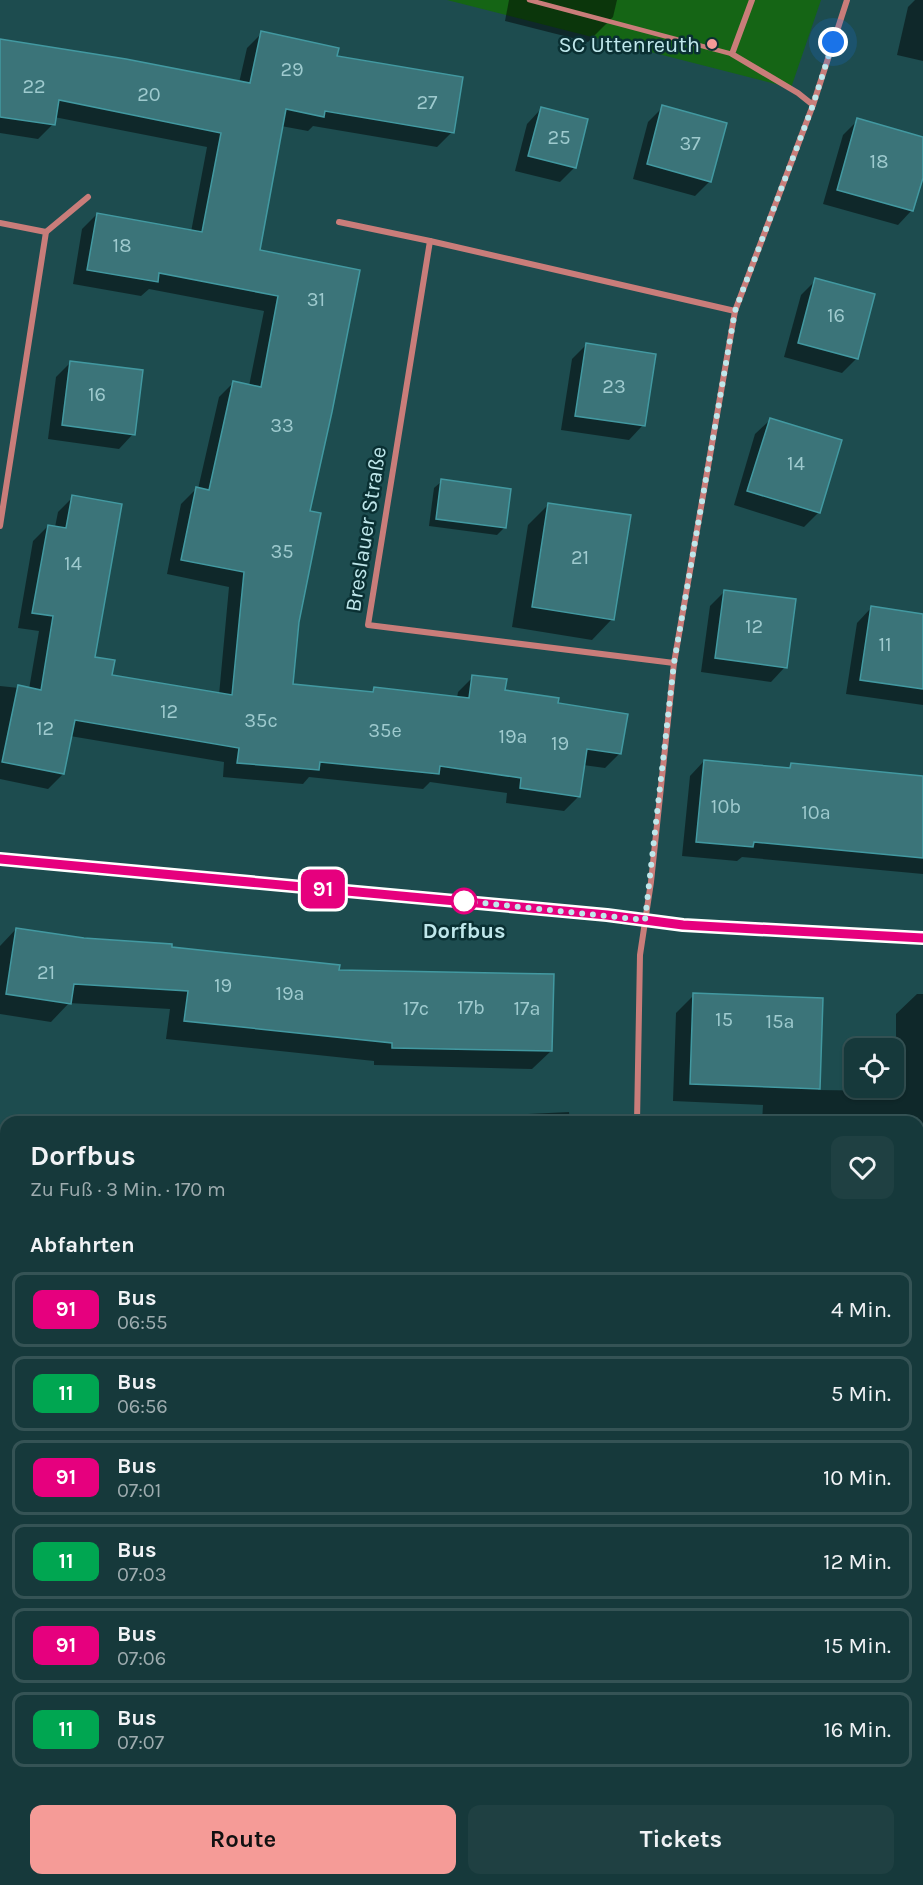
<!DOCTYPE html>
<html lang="de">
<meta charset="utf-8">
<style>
:root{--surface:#16393b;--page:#1f4042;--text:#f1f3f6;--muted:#9eacaf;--line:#355355;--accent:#f59b97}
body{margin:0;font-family:Karla,sans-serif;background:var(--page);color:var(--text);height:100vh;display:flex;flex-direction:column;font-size:22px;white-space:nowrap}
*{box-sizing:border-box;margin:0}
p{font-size:20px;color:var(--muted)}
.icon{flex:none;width:33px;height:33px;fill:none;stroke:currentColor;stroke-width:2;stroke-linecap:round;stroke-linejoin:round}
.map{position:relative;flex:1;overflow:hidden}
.sheet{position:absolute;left:0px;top:1116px;width:924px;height:770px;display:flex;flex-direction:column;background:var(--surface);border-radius:18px 18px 0 0;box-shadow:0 2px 4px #0004,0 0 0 2px var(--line)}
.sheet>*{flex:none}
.badge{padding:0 12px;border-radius:9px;font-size:21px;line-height:39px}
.tools{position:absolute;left:844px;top:1038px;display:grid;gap:12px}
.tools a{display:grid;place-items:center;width:60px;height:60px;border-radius:12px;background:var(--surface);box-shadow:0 2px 4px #0004,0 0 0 2px var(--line);font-size:30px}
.you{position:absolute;width:30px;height:30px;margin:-15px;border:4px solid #fff;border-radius:50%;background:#1a73e8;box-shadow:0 0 0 9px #1a73e833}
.map>.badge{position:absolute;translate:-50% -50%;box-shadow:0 0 0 3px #fff}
h2{padding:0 30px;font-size:22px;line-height:54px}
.round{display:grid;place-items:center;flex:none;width:63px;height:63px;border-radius:12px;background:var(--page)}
.overview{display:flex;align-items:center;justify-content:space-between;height:102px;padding:0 30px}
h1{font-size:28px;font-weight:700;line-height:45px}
.primary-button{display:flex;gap:12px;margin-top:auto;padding:12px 30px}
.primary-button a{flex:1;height:69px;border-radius:12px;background:var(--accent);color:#111;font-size:24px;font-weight:700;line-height:69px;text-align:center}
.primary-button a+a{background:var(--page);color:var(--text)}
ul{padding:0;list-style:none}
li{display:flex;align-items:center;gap:18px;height:75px;margin:0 12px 9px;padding:0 18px;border:3px solid var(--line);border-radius:12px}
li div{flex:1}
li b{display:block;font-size:22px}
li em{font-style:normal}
li .badge{min-width:66px;font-weight:700;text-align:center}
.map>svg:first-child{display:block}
.green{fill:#156515}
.shadow{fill:#0007}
.building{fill:#3b7479;stroke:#4299a1;stroke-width:1.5}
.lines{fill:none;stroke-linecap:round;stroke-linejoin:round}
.service{stroke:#c97d7a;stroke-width:4.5}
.minor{stroke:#c97d7a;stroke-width:6}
.line-casing{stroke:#fff;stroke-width:14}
.line{stroke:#e6007e;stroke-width:9}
.walk{stroke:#bfe7eb;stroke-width:6;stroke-dasharray:0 10.8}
.poi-dot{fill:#f59b97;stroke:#0a3033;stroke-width:2}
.stop-dot{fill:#fff;stroke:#e6007e;stroke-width:3}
.labels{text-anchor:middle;stroke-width:5;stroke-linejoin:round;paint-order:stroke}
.number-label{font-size:20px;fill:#9ecace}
.poi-label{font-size:22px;fill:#bfe7eb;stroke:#0a3033;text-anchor:end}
.street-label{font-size:22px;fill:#bfe7eb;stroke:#0a3033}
.stop-label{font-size:22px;font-weight:bold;fill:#bfe7eb;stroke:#0a3033}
</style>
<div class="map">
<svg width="923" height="1885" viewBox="0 0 923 1885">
<rect width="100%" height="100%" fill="#1d4c4f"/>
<g class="green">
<polygon points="447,0 821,0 791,88"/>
<polygon points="0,1708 6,1821 6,1880 9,1880 9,1885 0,1885"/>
</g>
<g class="shadow">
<polygon points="509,0 617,0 613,17 588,42 505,21"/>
<polygon points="915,0 923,0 923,61 897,55 908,7"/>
<polygon points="262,33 335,57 452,132 437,147 313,126 308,131 281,126 258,251 358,271 308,512 291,686 370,693 374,689 457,698 458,692 473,677 503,692 556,704 620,753 605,768 583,765 579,796 564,811 506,803 507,793 430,782 423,789 309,777 303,784 223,777 224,762 70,736 63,774 48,789 0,779 0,686 29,689 39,631 18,628 33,541 48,526 55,527 58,512 73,497 94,658 111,676 219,695 229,587 167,574 181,504 196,489 198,489 219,397 234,382 249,386 264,311 149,289 141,296 73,284 82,229 97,214 191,232 207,147 54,117 53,124 38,139 0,133 0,41 239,83 247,48"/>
<polygon points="663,107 710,181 695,196 633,179 648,122"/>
<polygon points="541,109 575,167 560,182 515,171 527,124"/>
<polygon points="858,120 923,138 923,172 912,210 898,225 823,204 843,135"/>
<polygon points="816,280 857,358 842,373 784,357 801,295"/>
<polygon points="587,344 643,425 629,440 561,430 572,359"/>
<polygon points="71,362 133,434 119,449 48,439 56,377"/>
<polygon points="770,420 819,512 804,527 734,505 755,434"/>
<polygon points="442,481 505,527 497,535 429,526 434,488"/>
<polygon points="549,504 612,619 592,640 512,627 528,525"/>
<polygon points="725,591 785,667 771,682 701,672 710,606"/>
<polygon points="871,608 923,615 923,705 846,694 857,623"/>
<polygon points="704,761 787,770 792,765 923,777 923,874 742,857 737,861 682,856 690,776"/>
<polygon points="16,929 338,971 551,1051 532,1069 374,1065 374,1061 166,1039 170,1009 69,1003 51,1022 0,1014 0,946"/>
<polygon points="917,994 923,994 923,1259 918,1264 918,1122 762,1122 763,1105 673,1101 676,1013 694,995 822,999 818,1090 896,1091 896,1014"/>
<polygon points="569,1112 570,1122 521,1122 528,1114"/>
<polygon points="0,1212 6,1213 6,1285 0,1284"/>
<polygon points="918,1321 923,1321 923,1430 918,1431"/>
<rect x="918" y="1496" width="5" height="111"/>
<rect x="96" y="1880" width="189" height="5"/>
</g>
<g class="building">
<polygon points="261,31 339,48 337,56 463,77 454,133 325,111 324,117 286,109 260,250 360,270 332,412 310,511 321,513 299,622 293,684 373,692 374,687 469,698 472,675 507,679 505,690 559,698 558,703 628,714 621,754 587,749 580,797 520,788 521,778 440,766 439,774 320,762 319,770 237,763 239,748 75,720 64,774 2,762 18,685 41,690 53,616 32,613 48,525 66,528 72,495 122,504 95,657 115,660 112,675 232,695 244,572 181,560 196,487 209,490 233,381 261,387 278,296 159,273 158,282 87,270 97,213 202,232 221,133 59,100 55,125 0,117 0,39 126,59 250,83"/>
<polygon points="662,105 727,123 711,182 647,164"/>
<polygon points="541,107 588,119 576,168 528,156"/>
<polygon points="857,118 923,137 923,178 913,211 837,190"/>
<polygon points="815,278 875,294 858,359 798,343"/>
<polygon points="586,343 656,354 645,426 575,416"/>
<polygon points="70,361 143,370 135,435 62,425"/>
<polygon points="770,418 842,440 820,513 747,491"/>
<polygon points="441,479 511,489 506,528 436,519"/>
<polygon points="548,503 631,515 614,620 532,607"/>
<polygon points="724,590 796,599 787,668 715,658"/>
<polygon points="871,606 923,614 923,689 860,680"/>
<polygon points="704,760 790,768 791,763 923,776 923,858 754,842 753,847 696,842"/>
<polygon points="16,928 84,938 172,944 172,947 340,965 339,970 554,974 552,1051 392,1048 392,1043 184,1021 188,991 74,984 71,1004 6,994"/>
<polygon points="693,993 823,998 820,1089 690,1084"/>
</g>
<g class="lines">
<g class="service">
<polyline points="529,0 732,54"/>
<polyline points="309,1880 309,1885"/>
</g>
<g class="minor">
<polyline points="813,105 847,0"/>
<polyline points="339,222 430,241"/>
<polyline points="0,223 46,232 0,526"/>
<polyline points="46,232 88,197"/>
<polyline points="674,663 368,625 430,241 735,311"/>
<polyline points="0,859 607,915 683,925 923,938"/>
<polyline points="637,1122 640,955 651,882 674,663 735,311 813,105 798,93 732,54 752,0"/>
<polyline points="0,1405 6,1405"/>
<polyline points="628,1885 628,1880"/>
</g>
</g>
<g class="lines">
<defs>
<polyline id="line" points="0,859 607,915 683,925 923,938"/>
</defs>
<use href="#line" class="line-casing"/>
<use href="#line" class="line"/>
<polyline class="walk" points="464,901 645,920 674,663 735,311 813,105 833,42"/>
</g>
<circle class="poi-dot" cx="712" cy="44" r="6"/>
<circle class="stop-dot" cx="464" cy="901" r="12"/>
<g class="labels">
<g class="number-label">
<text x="292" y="76">29</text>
<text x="34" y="93">22</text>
<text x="149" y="101">20</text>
<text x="427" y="109">27</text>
<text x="559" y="144">25</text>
<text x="690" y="150">37</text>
<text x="879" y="168">18</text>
<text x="122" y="252">18</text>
<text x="316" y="306">31</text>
<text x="836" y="322">16</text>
<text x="614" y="393">23</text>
<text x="97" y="401">16</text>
<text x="282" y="432">33</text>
<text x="796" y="470">14</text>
<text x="282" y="558">35</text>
<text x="580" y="564">21</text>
<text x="73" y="570">14</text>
<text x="754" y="633">12</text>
<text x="885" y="651">11</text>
<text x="169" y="718">12</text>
<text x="261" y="727">35c</text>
<text x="45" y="735">12</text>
<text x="385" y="737">35e</text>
<text x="513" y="743">19a</text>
<text x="560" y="750">19</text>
<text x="726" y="813">10b</text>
<text x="816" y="819">10a</text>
<text x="46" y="979">21</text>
<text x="223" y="992">19</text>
<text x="290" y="1000">19a</text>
<text x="471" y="1014">17b</text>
<text x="416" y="1015">17c</text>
<text x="527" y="1015">17a</text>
<text x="724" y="1026">15</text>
<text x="780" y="1028">15a</text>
</g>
<g class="poi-label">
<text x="700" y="52">SC Uttenreuth</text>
</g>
<g class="street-label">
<text transform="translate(365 529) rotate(-81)" y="8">Breslauer Straße</text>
</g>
<g class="stop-label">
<text x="464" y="938">Dorfbus</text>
</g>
</g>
</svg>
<div class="tools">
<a><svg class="icon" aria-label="locate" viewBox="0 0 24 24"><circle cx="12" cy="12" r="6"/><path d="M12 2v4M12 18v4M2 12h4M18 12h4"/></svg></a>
</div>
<div class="you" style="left:833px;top:42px"></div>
<b class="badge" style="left:323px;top:889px;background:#e6007e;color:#fff">91</b>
<section class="sheet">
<div class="overview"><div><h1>Dorfbus</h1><p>Zu Fuß · 3 Min. · 170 m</p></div><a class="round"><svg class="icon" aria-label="heart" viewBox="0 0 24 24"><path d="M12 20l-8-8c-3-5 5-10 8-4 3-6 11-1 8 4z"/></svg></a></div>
<h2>Abfahrten</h2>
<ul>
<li><span class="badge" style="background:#e6007e;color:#fff">91</span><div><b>Bus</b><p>06:55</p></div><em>4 Min.</em></li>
<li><span class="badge" style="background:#00a651;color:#fff">11</span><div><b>Bus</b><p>06:56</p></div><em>5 Min.</em></li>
<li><span class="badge" style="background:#e6007e;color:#fff">91</span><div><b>Bus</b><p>07:01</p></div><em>10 Min.</em></li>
<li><span class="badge" style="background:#00a651;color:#fff">11</span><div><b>Bus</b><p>07:03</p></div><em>12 Min.</em></li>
<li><span class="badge" style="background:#e6007e;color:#fff">91</span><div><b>Bus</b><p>07:06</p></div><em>15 Min.</em></li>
<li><span class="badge" style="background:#00a651;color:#fff">11</span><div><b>Bus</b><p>07:07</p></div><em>16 Min.</em></li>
</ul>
<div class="primary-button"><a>Route</a><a>Tickets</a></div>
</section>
</div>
